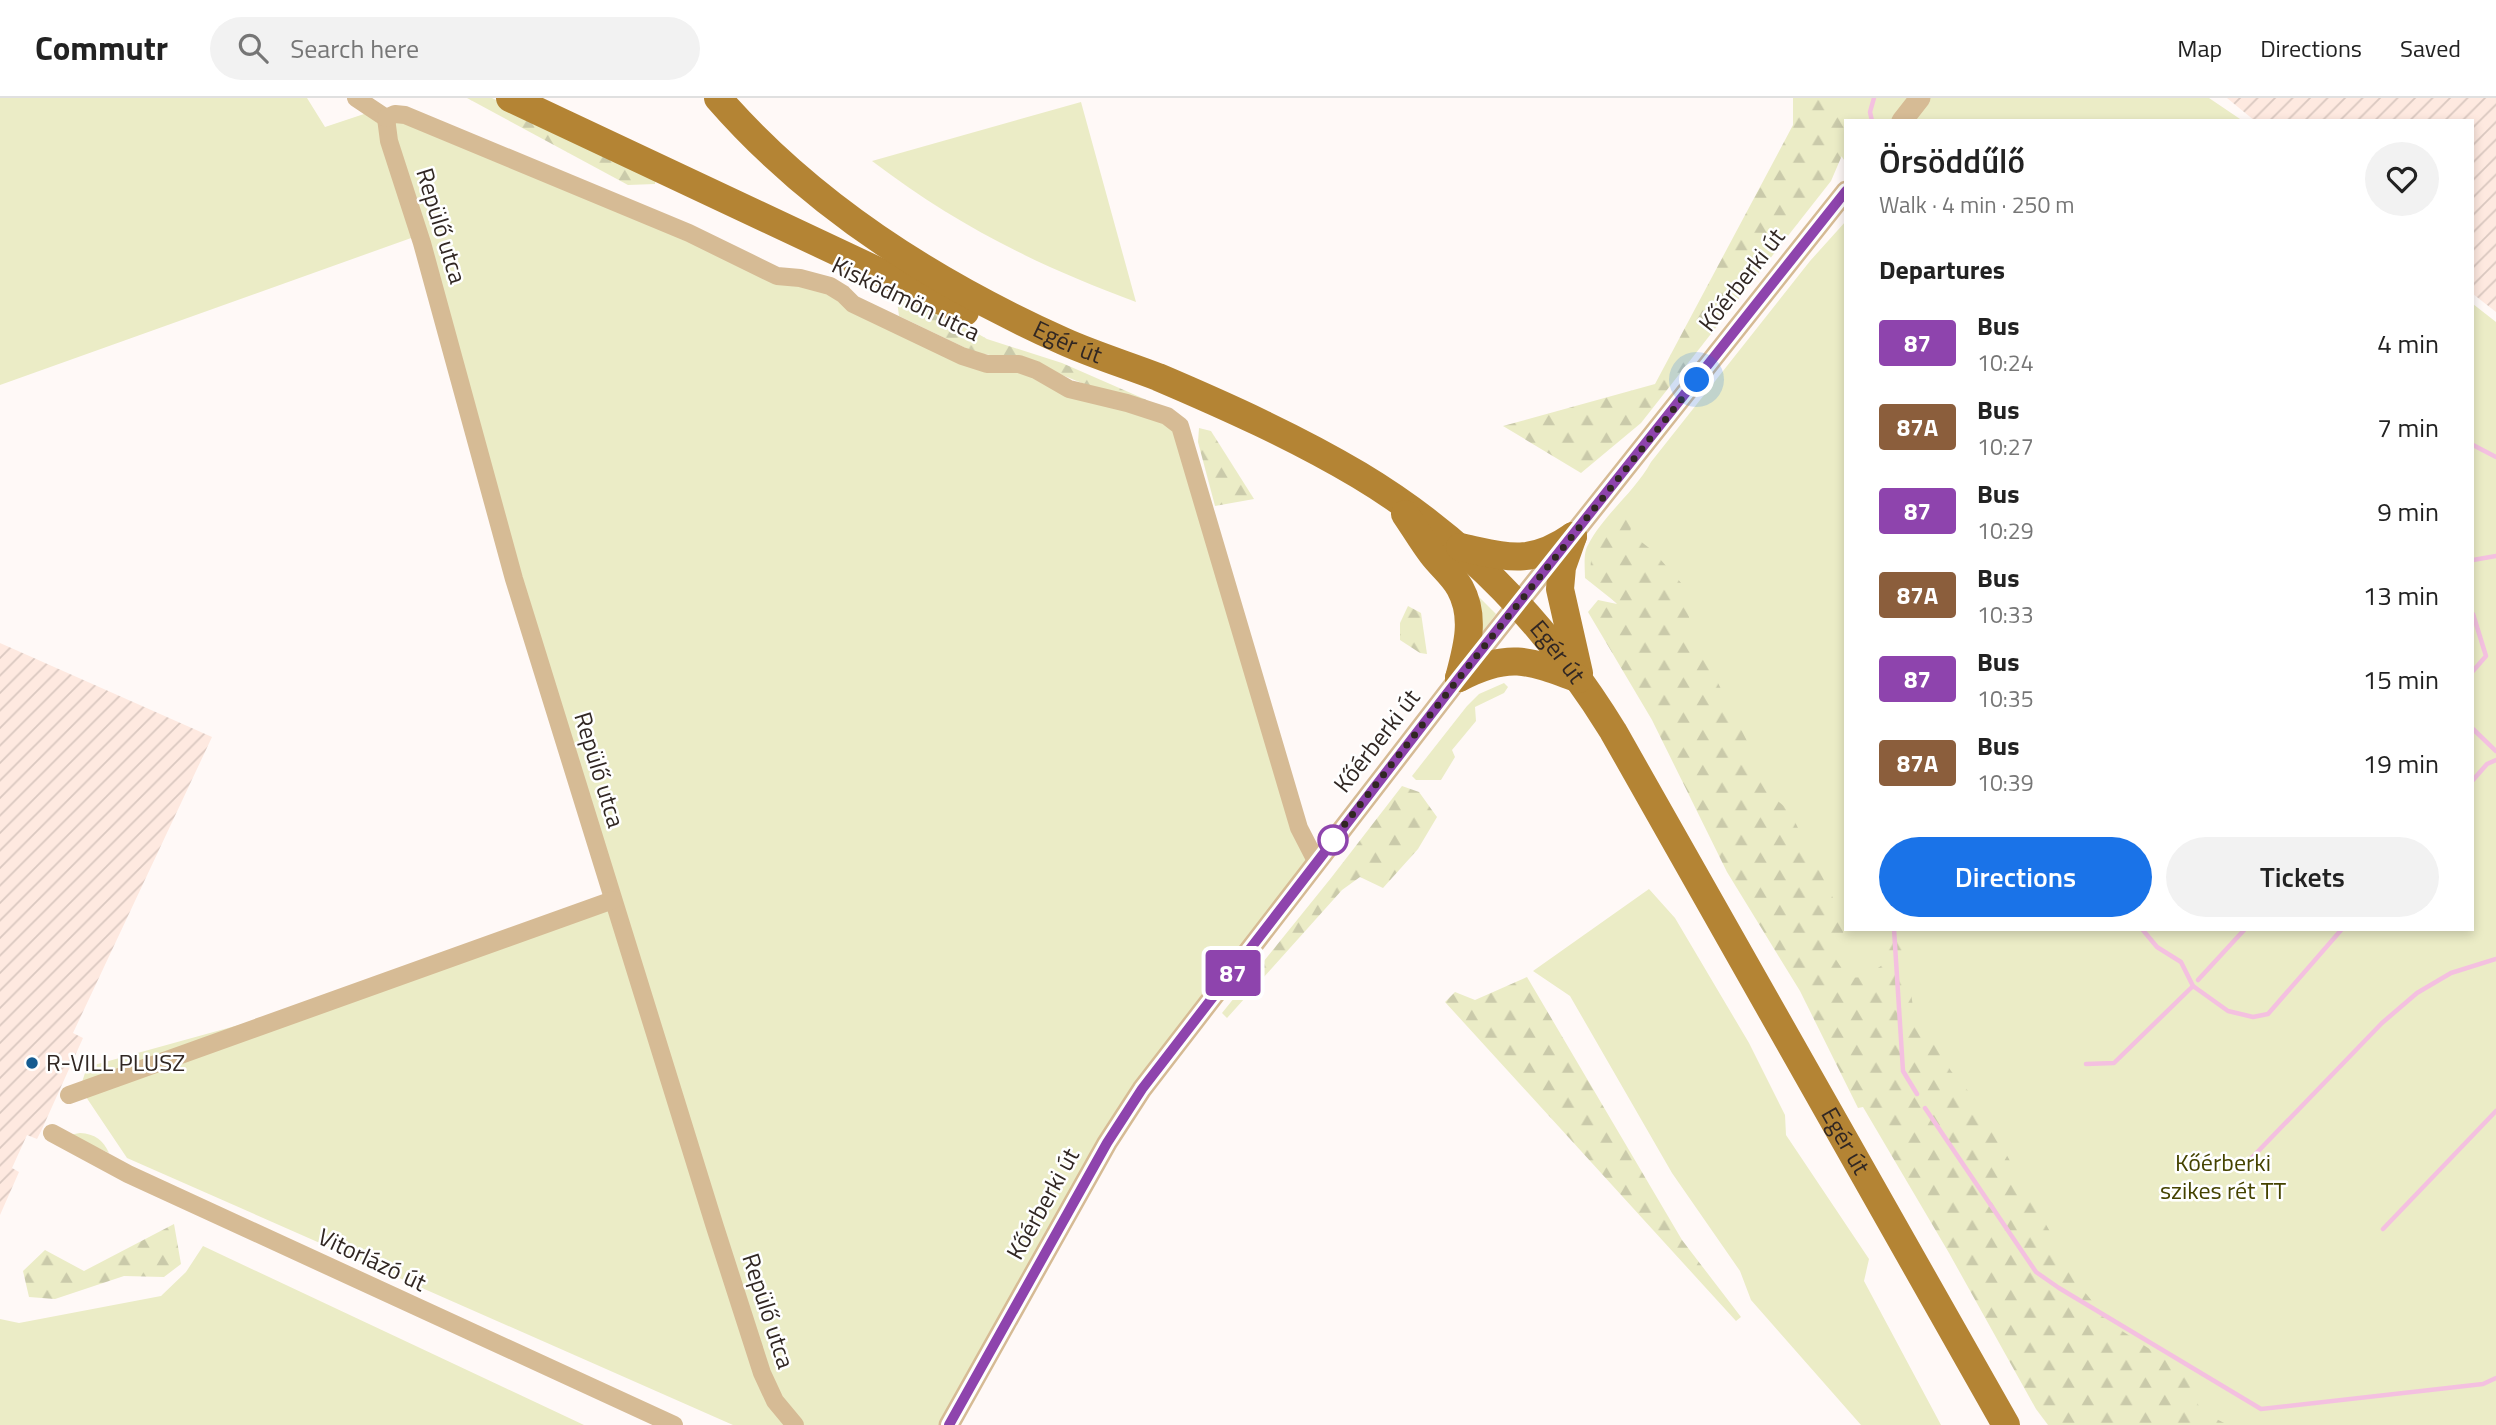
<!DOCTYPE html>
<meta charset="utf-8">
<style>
:root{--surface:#fff;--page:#f2f2f2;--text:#222;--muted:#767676;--line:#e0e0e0;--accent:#1a73e8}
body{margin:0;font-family:"Titillium Web",sans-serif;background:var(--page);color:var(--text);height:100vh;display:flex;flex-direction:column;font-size:26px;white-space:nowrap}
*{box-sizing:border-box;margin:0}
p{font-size:23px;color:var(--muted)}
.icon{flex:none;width:38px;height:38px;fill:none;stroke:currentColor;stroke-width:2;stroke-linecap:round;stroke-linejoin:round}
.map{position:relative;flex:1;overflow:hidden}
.side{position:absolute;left:1844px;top:21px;width:630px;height:812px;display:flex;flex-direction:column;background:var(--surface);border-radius:0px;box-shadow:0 4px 10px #0003}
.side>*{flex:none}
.badge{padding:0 14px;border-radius:5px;font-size:24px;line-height:46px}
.you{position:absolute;width:35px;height:35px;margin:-18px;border:5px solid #fff;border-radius:50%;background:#1a73e8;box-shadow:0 0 0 10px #1a73e833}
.map>.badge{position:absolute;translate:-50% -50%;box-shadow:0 0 0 4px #fff}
h2{padding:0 35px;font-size:26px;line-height:63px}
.round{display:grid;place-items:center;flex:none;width:74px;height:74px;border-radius:37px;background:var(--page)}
.overview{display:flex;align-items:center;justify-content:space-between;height:119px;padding:0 35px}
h1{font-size:33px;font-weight:600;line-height:52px}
.action{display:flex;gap:14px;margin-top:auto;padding:14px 35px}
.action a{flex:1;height:80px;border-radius:42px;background:var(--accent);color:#fff;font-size:28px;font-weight:600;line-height:80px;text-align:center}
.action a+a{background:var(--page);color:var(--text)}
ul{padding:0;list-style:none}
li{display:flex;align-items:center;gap:21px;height:84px;padding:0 35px}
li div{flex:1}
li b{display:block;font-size:26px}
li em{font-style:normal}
li .badge{min-width:77px;font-weight:700;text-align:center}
header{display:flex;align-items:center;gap:42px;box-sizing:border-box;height:98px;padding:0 35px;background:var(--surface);border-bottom:2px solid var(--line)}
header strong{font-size:33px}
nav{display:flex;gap:38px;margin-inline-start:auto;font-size:24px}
.search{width:490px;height:63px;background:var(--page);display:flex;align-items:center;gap:18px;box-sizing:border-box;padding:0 24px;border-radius:38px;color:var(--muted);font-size:26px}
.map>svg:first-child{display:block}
.industrial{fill:url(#industrial-furrows)}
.green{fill:#ebecc6}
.forest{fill:url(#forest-firs)}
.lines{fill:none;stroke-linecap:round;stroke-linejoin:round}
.stream{stroke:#f4c0e0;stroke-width:4.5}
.minor{stroke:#d6bb95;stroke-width:18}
.tertiary{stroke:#d6bb95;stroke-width:21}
.primary{stroke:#b48434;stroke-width:28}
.line-casing{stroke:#fff;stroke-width:16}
.line{stroke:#8e44ad;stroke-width:10}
.walk{stroke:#312723;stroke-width:7;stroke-dasharray:0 12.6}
.stop-dot{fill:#fff;stroke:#8e44ad;stroke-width:3.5}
.poi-dot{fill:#165c91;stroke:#fff;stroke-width:2.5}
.labels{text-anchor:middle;stroke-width:5;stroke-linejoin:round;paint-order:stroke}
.street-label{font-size:24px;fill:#312723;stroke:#fff}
.poi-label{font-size:24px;fill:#312723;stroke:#fff;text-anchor:start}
.park-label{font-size:24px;fill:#454300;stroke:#fff}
</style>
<header>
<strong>Commutr</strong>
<div class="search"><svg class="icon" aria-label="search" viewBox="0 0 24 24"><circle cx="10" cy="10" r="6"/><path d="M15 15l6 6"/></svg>Search here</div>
<nav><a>Map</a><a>Directions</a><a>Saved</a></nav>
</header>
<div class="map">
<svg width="2496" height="1327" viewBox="0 0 2496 1327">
<defs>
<pattern id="industrial-furrows" width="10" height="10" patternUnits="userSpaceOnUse" patternTransform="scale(1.75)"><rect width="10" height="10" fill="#fee9e0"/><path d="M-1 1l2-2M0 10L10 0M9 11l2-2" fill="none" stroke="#dac8c0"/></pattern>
<pattern id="forest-firs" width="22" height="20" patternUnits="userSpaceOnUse" patternTransform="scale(1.75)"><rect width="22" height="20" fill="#ebecc6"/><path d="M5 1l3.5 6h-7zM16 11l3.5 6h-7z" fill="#cacaaa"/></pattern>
</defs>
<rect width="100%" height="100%" fill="#fff9f7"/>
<g class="industrial">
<polygon points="2227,0 2496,0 2496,214 2473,196 2473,23 2255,23"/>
<polygon points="0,545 212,639 73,935 83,940 42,1031 37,1041 27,1037 12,1070 19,1074 0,1117"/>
</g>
<g class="green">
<polygon points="0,0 307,0 325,29 367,15 395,16 800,180 1003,267 1180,328 1316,763 1185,935 945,1327 733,1327 127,1060 80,990 87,969 336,900 613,802 414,139 0,287"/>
<polygon points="1803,0 2209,0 2243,23 1846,23 1846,65"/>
<path d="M1081,4l55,200c-100,-37 -178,-76 -264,-141z"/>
<path d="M1846,123v708h627v-625l23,18v1103h-409l-468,-820 -34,-27c0,-10 -2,-25 3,-33 16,-31 46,-52 63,-83l159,-201z"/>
<polygon points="1473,493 1496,516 1479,539"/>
<polygon points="1504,585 1508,589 1504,595 1475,609 1476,623 1452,652 1455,659 1441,682 1416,682 1412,678 1467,608 1479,596"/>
<polygon points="1649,791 1675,820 1749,945 1785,1017 1786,1037 1869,1161 1864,1183 1941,1327 1861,1327 1751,1202 1740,1173 1672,1075 1570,898 1533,873"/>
<path d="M80,1035c15,1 23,7 29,20l-40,-18z"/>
<polygon points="203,1148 584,1327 0,1327 0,1221 19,1225 161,1198 186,1174"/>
</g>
<g class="forest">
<polygon points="467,0 492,0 656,79 655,86 628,87"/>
<polygon points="1793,0 1851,0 1846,23 1846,48 1831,83 1641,325 1581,375 1503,328 1655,286 1793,27"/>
<polygon points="904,193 987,241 1062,265 1149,303 1099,292 1025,262 976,255 899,218 897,203"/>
<polygon points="1199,330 1211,333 1254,401 1215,408 1198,344"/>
<path d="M1641,389l5,7 -12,17 -4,22 23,18 29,33 10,47 57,114 5,26 20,27 15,12 57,114 -11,34 13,20 16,-1 20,-13 4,-35h19l-1,29 7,49 38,64 24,28 108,191 27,33 73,48 18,40 27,14h-180l-12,-16 -87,-156 -86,-146 -5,1 -58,-117 -73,-119 -75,-152 -64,-108 10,-12 19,4c-9,-10 -24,-20 -26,-34 -4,-25 34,-65 50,-83z"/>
<polygon points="1408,508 1421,515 1427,556 1420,555 1400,542 1400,525"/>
<polygon points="1402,688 1419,694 1437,719 1418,751 1383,790 1360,779 1342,792 1227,920 1222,915 1331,780"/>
<polygon points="1527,879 1682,1142 1741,1219 1736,1223 1445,904 1455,894 1475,902"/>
<polygon points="174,1126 181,1166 164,1179 124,1178 55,1201 29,1199 23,1173 45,1152 84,1173"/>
</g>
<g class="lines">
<g class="stream">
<polyline points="1872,23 1870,14 1874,0"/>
<polyline points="2473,347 2496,359"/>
<polyline points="2473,462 2496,458"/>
<polyline points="2473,516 2486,558 2473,573"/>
<polyline points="2473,631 2496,653"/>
<polyline points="2473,682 2487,666 2496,662"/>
<polyline points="1894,831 1903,973 1917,996"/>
<polyline points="2142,831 2157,849 2181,864 2193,888 2228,913 2253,919 2268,916 2342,831"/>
<polyline points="2198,882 2245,831"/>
<polyline points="2086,966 2114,965 2193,888"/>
<polyline points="1925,1010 2036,1174 2059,1190 2261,1311 2483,1286 2496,1280"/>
<polyline points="2241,1071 2382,925 2417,895 2451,875 2496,861"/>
<polyline points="2383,1131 2496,1013"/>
</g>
<g class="minor">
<polyline points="356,0 386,20"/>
<polyline points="386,20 389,43 422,145 514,481 715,1129 762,1275 775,1303 795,1327"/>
<polyline points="386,20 395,16 405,17 689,135 777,178 800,180 830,188 843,196 853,206 962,258 987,266 1019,266 1036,272 1069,291 1127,305 1167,318 1180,328 1299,730 1316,763"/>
<polyline points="69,997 613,802"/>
<polyline points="52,1035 128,1076 674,1327"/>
</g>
<g class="tertiary">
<polyline points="1902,23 1920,0"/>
<polyline points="949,1327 1107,1045 1142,991 1459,580 1846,93"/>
</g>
<g class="primary">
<polyline points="510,0 965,214"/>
<path id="s1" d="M718,0c94,108 216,185 345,243 31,14 64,24 95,36 68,29 137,60 201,98 105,63 190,152 254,256l393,694"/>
<path d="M1405,416c9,13 17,27 27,40 9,12 21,21 28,34 16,29 7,60 -1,90"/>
<polyline points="1573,438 1562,469 1560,491 1579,575"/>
<path d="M1460,449c48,10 70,19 113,-11"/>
<path d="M1459,580c50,-26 69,-18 120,1"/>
</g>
</g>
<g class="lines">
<defs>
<polyline id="line" points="949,1327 1107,1045 1142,991 1459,580 1846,93"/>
</defs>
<use href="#line" class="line-casing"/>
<use href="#line" class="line"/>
<polyline class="walk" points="1333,742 1331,744 1459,580 1697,282"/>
</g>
<circle class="stop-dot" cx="1333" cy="742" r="14"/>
<circle class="poi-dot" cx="32" cy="965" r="7"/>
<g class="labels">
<g class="street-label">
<text transform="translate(441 128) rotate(73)" y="8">Repülő utca</text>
<text transform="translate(1742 182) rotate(-52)" y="8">Kőérberki út</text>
<text transform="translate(906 201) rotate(26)" y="8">Kisködmön utca</text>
<text dy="8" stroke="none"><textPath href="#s1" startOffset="430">Egér út</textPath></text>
<text dy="8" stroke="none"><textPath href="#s1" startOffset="1018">Egér út</textPath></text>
<text transform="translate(1377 643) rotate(-52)" y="8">Kőérberki út</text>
<text transform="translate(599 672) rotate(73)" y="8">Repülő utca</text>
<text dy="8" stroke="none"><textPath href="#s1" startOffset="1586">Egér út</textPath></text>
<text transform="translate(1043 1106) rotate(-61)" y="8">Kőérberki út</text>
<text transform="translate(372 1162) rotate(25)" y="8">Vitorlázó út</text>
<text transform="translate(768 1213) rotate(72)" y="8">Repülő utca</text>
</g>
<g class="poi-label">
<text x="46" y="973">R-VILL PLUSZ</text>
</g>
<g class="park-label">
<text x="2223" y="1073">Kőérberki<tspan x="2223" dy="28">szikes rét TT</tspan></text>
</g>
</g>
</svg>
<div class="you" style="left:1697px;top:282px"></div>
<b class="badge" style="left:1233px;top:875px;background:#8e44ad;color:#fff">87</b>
<section class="side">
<div class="overview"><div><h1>Örsöddűlő</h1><p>Walk · 4 min · 250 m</p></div><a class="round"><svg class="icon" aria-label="heart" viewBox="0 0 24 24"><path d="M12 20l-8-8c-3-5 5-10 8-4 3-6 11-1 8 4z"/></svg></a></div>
<h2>Departures</h2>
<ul>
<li><span class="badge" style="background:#8e44ad;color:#fff">87</span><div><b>Bus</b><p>10:24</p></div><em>4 min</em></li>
<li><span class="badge" style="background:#8b5e3c;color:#fff">87A</span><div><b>Bus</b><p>10:27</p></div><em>7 min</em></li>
<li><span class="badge" style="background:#8e44ad;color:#fff">87</span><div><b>Bus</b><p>10:29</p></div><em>9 min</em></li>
<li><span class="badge" style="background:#8b5e3c;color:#fff">87A</span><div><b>Bus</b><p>10:33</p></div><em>13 min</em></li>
<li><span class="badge" style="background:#8e44ad;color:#fff">87</span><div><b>Bus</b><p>10:35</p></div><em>15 min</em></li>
<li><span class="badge" style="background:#8b5e3c;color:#fff">87A</span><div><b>Bus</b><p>10:39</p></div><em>19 min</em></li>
</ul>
<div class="action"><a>Directions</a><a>Tickets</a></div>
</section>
</div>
